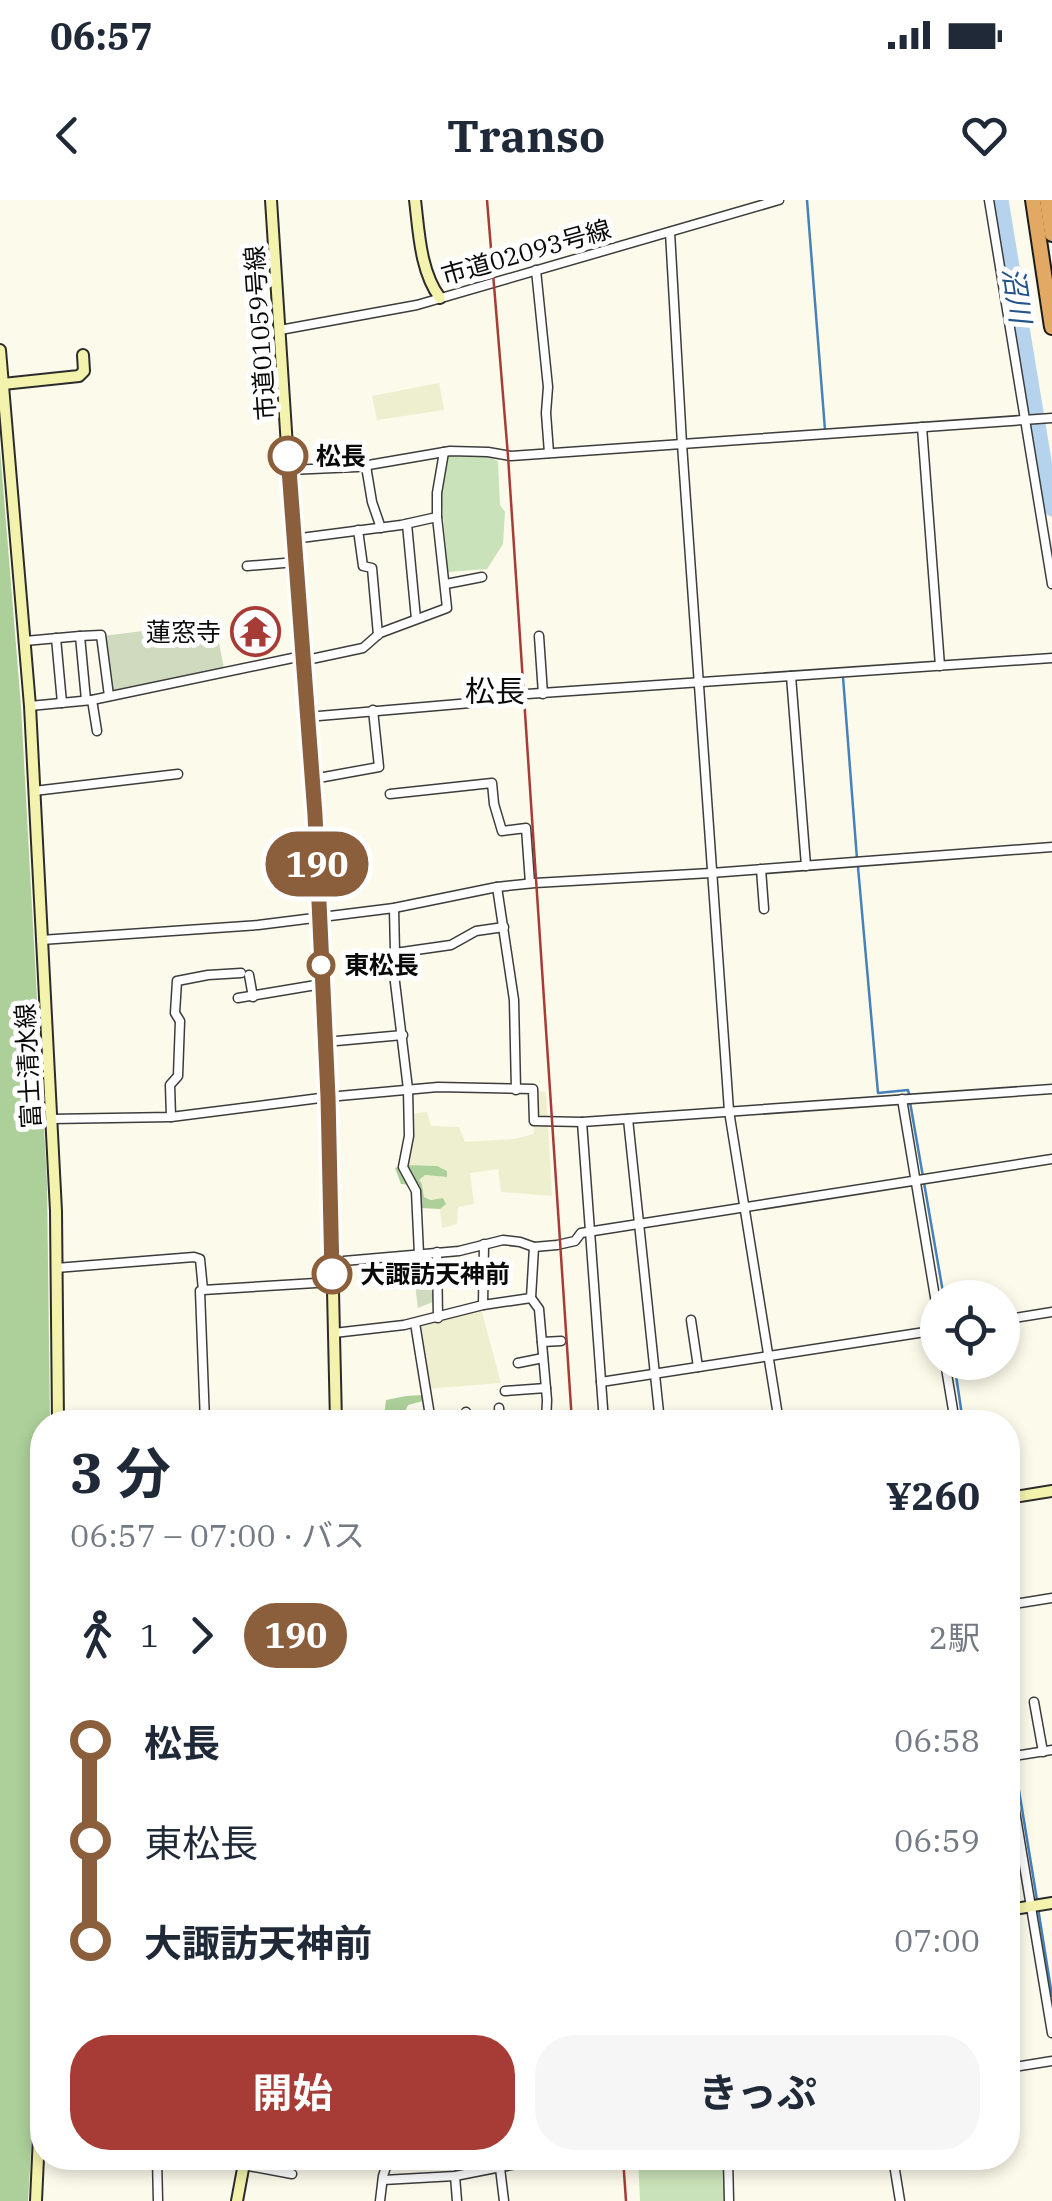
<!DOCTYPE html>
<html lang="ja">
<meta charset="utf-8">
<style>
:root{--surface:#fff;--page:#f6f6f7;--text:#1f2937;--muted:#747a83;--accent:#a73b35}
body{margin:0;font-family:"IBM Plex Serif","Noto Sans JP",serif;background:var(--page);color:var(--text);height:100vh;display:flex;flex-direction:column;font-size:38px;white-space:nowrap}
*{box-sizing:border-box;margin:0}
p{font-size:32px;color:var(--muted)}
.icon{flex:none;width:55px;height:55px;fill:none;stroke:currentColor;stroke-width:2;stroke-linecap:round;stroke-linejoin:round}
.map{position:relative;flex:1;overflow:hidden}
.side{position:absolute;left:30px;top:1210px;width:990px;height:760px;display:flex;flex-direction:column;background:var(--surface);border-radius:40px;box-shadow:0 5px 15px #0003}
.side>*{flex:none}
.badge{padding:0 20px;border-radius:32px;font-size:35px;line-height:65px}
.tools{position:absolute;left:920px;top:1080px;display:grid;gap:20px}
.tools a{display:grid;place-items:center;width:100px;height:100px;border-radius:50%;background:var(--surface);box-shadow:0 5px 15px #0003;font-size:50px}
.map>.badge{position:absolute;translate:-50% -50%;box-shadow:0 0 0 5px #fff}
.legs{display:flex;align-items:center;gap:15px;height:110px;padding:0 40px;font-size:32px}
.legs p{margin-inline-start:auto}
.head{display:flex;align-items:center;justify-content:space-between;height:170px;padding:0 40px}
h1{font-size:55px;font-weight:700;line-height:75px}
.action{display:flex;gap:20px;margin-top:auto;padding:20px 40px}
.action a{flex:1;height:115px;border-radius:40px;background:var(--accent);color:#fff;font-size:40px;font-weight:700;line-height:115px;text-align:center}
.action a+a{background:var(--page);color:var(--text)}
ul{padding:0 40px;list-style:none}
li{display:flex;align-items:center;gap:35px;height:100px;font-size:38px}
li i{display:grid;place-items:center;width:15px;height:100%;margin:0 12px;background:currentColor}
li i::after{content:'';width:25px;height:25px;margin:-12px;border:8px solid;border-radius:50%;background:var(--surface)}
li p{margin-inline-start:auto}
li:first-child i{background:linear-gradient(#0000 50%,currentColor 0)}
li:last-child i{background:linear-gradient(currentColor 50%,#0000 0)}
.status{display:flex;justify-content:space-between;align-items:center;height:70px;padding:0 50px;background:var(--surface);direction:ltr}
.status svg{height:28px;fill:currentColor}
header{display:flex;justify-content:space-between;align-items:center;height:130px;padding:0 40px;background:var(--surface);font-size:45px;font-weight:700}
.map>svg:first-child{display:block}
.farmland{fill:#eeefce}
.green{fill:#cae2b9}
.forest{fill:#add09a}
.cemetery{fill:#cfdabf}
.lines{fill:none;stroke-linecap:round;stroke-linejoin:round}
.stream{stroke:#4681bb;stroke-width:2.5}
.river{stroke:#b5d3ed;stroke-width:15}
.street-casing{stroke:#3d3d3d;stroke-width:11}
.secondary-casing{stroke:#2c2c2c;stroke-width:14}
.highway-casing{stroke:#1b1b1b;stroke-width:18}
.street{stroke:#fff;stroke-width:8}
.secondary{stroke:#f4f3ad;stroke-width:10}
.highway{stroke:#e1a963;stroke-width:14}
.rail{stroke:#a73b35;stroke-width:2.5}
.line-1-casing{stroke:#fff;stroke-width:22}
.line-1{stroke:#8b5e3c;stroke-width:15}
.stop-1-dot{fill:#fff;stroke:#8b5e3c;stroke-width:5}
.labels{text-anchor:middle;stroke-width:10;stroke-linejoin:round;paint-order:stroke}
.street-label{font-size:25px;fill:#0a0a0a;stroke:#fff}
.stop-label{font-size:25px;font-weight:bold;fill:#0a0a0a;stroke:#fff;text-anchor:start}
.poi-label{font-size:25px;fill:#0a0a0a;stroke:#fff;text-anchor:end}
.water-label{font-size:28px;font-style:italic;fill:#25548b;stroke:#fff}
.quarter-label{font-size:30px;fill:#0a0a0a;stroke:#fff}
</style>
<div class="status"><b>06:57</b><svg viewBox="0 0 49 12"><path d="M0 12V9h3v3zM5 12V6h3v6zM10 12V3h3v9zM15 12V0h3v12zM26 1h20v11H26zM47 4h2v5h-2z"/></svg></div>
<header><svg class="icon" aria-label="back" viewBox="0 0 24 24"><path d="M15 5l-7 7 7 7"/></svg>Transo<svg class="icon" aria-label="heart" viewBox="0 0 24 24"><path d="M12 20l-8-8c-3-5 5-10 8-4 3-6 11-1 8 4z"/></svg></header>
<div class="map">
<svg width="1052" height="2001" viewBox="0 0 1052 2001">
<rect width="100%" height="100%" fill="#fcfaea"/>
<g class="farmland">
<polygon points="439,183 444,210 377,220 372,196"/>
<polygon points="532,891 546,892 552,996 501,992 498,969 470,973 474,1004 458,1007 457,1024 442,1028 440,1009 446,1004 424,997 423,985 418,980 424,975 447,977 404,965 408,914 427,912 431,926 459,927 465,942 514,939 534,934"/>
<polygon points="480,1105 501,1183 425,1189 419,1124"/>
</g>
<g class="green">
<polygon points="448,255 485,255 498,261 500,305 505,312 503,344 487,369 448,372 441,292"/>
<polygon points="638,1958 726,1958 730,2001 640,2001"/>
</g>
<g class="forest">
<polygon points="0,249 21,506 47,982 50,1222 42,1222 42,1660 37,1758 33,1919 28,2001 0,2001"/>
<polygon points="403,965 437,966 447,971 447,977 425,975 419,980 422,984 424,997 431,1000 443,998 446,1004 440,1009 420,1008 410,985 401,984 395,968"/>
<polygon points="422,1195 423,1201 408,1205 405,1212 413,1222 371,1222 371,1220 384,1217 386,1200 406,1196"/>
</g>
<g class="cemetery">
<polygon points="215,422 224,469 111,491 103,436"/>
<polygon points="435,1054 435,1101 418,1108 414,1076 422,1074 421,1056"/>
</g>
<g class="lines">
<g class="stream">
<polyline points="807,0 825,230"/>
<polyline points="843,477 857,659"/>
<polyline points="858,667 878,893 908,890 909,894"/>
<polyline points="910,902 944,1098"/>
<polyline points="954,1162 963,1222"/>
<polyline points="1008,1516 1012,1552"/>
<polyline points="1014,1560 1037,1700"/>
<polyline points="1038,1708 1052,1796"/>
</g>
<polyline class="river" points="1001,0 1052,309"/>
<defs>
<g id="street">
<polyline points="989,0 1052,384"/>
<polyline points="670,32 682,244 729,911 779,1222"/>
<polyline points="536,70 548,187 546,213 549,253"/>
<polyline points="280,130 417,105 779,0"/>
<polyline points="922,227 940,466"/>
<polyline points="366,266 372,302 381,328"/>
<polyline points="289,270 357,267 450,251 488,252 511,256 1052,218"/>
<polyline points="407,324 416,419"/>
<polyline points="358,330 363,366 372,368 378,435"/>
<polyline points="293,339 401,325 437,317 437,293 444,252"/>
<polyline points="247,366 296,362"/>
<polyline points="446,384 482,377"/>
<polyline points="80,436 101,435 109,496"/>
<polyline points="539,436 543,494"/>
<polyline points="56,438 62,503"/>
<polyline points="25,441 80,436 86,500"/>
<polyline points="302,461 363,448 380,433 447,408 437,317"/>
<polyline points="791,476 806,666"/>
<polyline points="92,500 97,531"/>
<polyline points="30,506 92,500 302,456"/>
<polyline points="307,517 494,501 527,494 1052,458"/>
<polyline points="313,579 379,567 373,510"/>
<polyline points="34,591 178,574"/>
<polyline points="390,594 492,583 494,604 502,631 526,628 530,683"/>
<polyline points="761,669 764,709"/>
<polyline points="497,687 514,800 516,890"/>
<polyline points="394,708 395,753 451,745 476,731 504,727"/>
<polyline points="41,740 258,725 394,708 497,687 535,683 711,673 1052,647"/>
<polyline points="395,753 394,774 408,889 409,936 403,967 416,991 419,1054"/>
<polyline points="249,775 253,797"/>
<polyline points="238,798 322,784"/>
<polyline points="325,842 403,835"/>
<polyline points="902,899 938,1115"/>
<polyline points="171,917 170,885 178,876 180,821 175,813 177,781 208,775 241,773"/>
<polyline points="51,919 171,917 328,897 438,887 533,889 534,921 582,922 1052,889"/>
<polyline points="628,919 660,1222"/>
<polyline points="582,922 604,1222"/>
<polyline points="437,1052 438,1118"/>
<polyline points="332,1062 459,1051 503,1040 520,1042 534,1047 557,1045 575,1041 581,1033 1052,959"/>
<polyline points="56,1068 194,1057 200,1059 203,1090 332,1082"/>
<polyline points="203,1090 200,1091 205,1222"/>
<polyline points="531,1098 539,1109 547,1200 546,1222"/>
<polyline points="483,1105 484,1044"/>
<polyline points="691,1120 698,1167"/>
<polyline points="1002,1120 1052,1112"/>
<polyline points="415,1123 431,1222"/>
<polyline points="334,1133 404,1125 483,1105 531,1098 534,1047"/>
<polyline points="542,1142 561,1141"/>
<polyline points="945,1162 955,1222"/>
<polyline points="518,1163 543,1158"/>
<polyline points="601,1182 938,1130"/>
<polyline points="505,1191 546,1188"/>
<polyline points="499,1208 500,1222"/>
<polyline points="466,1212 467,1222"/>
<polyline points="1008,1405 1052,1398"/>
<polyline points="1034,1502 1043,1552"/>
<polyline points="1008,1557 1052,1550"/>
<polyline points="1008,1569 1052,1833"/>
<polyline points="1008,1868 1052,1861"/>
<polyline points="157,1958 158,2001"/>
<polyline points="728,1958 729,2001"/>
<polyline points="893,1958 900,2001"/>
<polyline points="243,1965 292,1974"/>
<polyline points="500,1968 504,2001"/>
<polyline points="455,1976 457,2001"/>
<polyline points="383,1980 455,1976 532,1961 531,1958"/>
<polyline points="380,2001 383,1976 389,1958"/>
</g>
<g id="secondary">
<polyline points="271,0 293,339 315,615 331,1003 336,1222"/>
<path d="M415,0c4,32 5,71 25,98"/>
<polyline points="0,150 30,506 56,1011 58,1222"/>
<polyline points="3,184 79,176 84,171 83,155"/>
<polyline points="1008,1298 1052,1291"/>
<polyline points="1008,1710 1052,1703"/>
<polyline points="36,2001 42,1871"/>
<polyline points="237,2001 245,1958"/>
</g>
<g id="highway">
<polyline points="1033,0 1052,127"/>
<polyline points="1047,0 1052,34"/>
</g>
</defs>
<use href="#street" class="street-casing"/>
<use href="#secondary" class="secondary-casing"/>
<use href="#highway" class="highway-casing"/>
<use href="#street" class="street"/>
<use href="#secondary" class="secondary"/>
<use href="#highway" class="highway"/>
<g class="rail">
<polyline points="487,0 508,256 572,1222"/>
<polyline points="623,1958 626,2001"/>
</g>
</g>
<g class="lines">
<defs>
<polyline id="line-1" points="288,256 315,615 328,897 332,1074"/>
</defs>
<use href="#line-1" class="line-1-casing"/>
<use href="#line-1" class="line-1"/>
</g>
<defs>
<symbol id="temple-ring" viewBox="-11 -11 22 22"><circle r="9.5" fill="#fff" stroke="#a73b35" stroke-width="1.5"/><path d="M0-6L5-2H3V0L6.5 2.5H4V6H1.5V3h-3V6H-4V2.5H-6.5L-3 0V-2H-5Z" fill="#a73b35"/></symbol>
</defs>
<g fill-rule="evenodd">
<use href="#temple-ring" x="228" y="404" width="55" height="55"/>
</g>
<g class="stop-1-dot">
<circle cx="288" cy="256" r="18"/>
<circle cx="321" cy="765" r="12"/>
<circle cx="332" cy="1074" r="18"/>
</g>
<g class="labels">
<g class="street-label">
<text transform="translate(526 52) rotate(-16)" y="9">市道02093号線</text>
<text transform="translate(260 133) rotate(-94)" y="9">市道01059号線</text>
<text transform="translate(28 866) rotate(-93)" y="9">富士清水線</text>
</g>
<g class="stop-label">
<text x="316" y="265">松長</text>
<text x="344" y="774">東松長</text>
<text x="360" y="1083">大諏訪天神前</text>
</g>
<g class="poi-label">
<text x="221" y="441">蓮窓寺</text>
</g>
<g class="water-label">
<text transform="translate(1017 95) rotate(81)" y="10">沼川</text>
</g>
<g class="quarter-label">
<text x="495" y="502">松長</text>
</g>
</g>
</svg>
<div class="tools">
<a><svg class="icon" aria-label="locate" viewBox="0 0 24 24"><circle cx="12" cy="12" r="6"/><path d="M12 2v4M12 18v4M2 12h4M18 12h4"/></svg></a>
</div>
<b class="badge" style="left:317px;top:664px;background:#8b5e3c;color:#fff">190</b>
<section class="side">
<div class="head"><div><h1>3 分</h1><p>06:57 – 07:00 · バス</p></div><b>¥260</b></div>
<div class="legs"><svg class="icon" aria-label="walk" viewBox="0 0 24 24"><circle cx="13" cy="4" r="2"/><path d="M13 8l-2 6 4 7M11 14l-3 7M7 12l3-4h3l4 4"/></svg>1<svg class="icon" aria-label="forward" viewBox="0 0 24 24"><path d="M9 5l7 7-7 7"/></svg><b class="badge" style="background:#8b5e3c;color:#fff">190</b><p>2駅</p></div>
<ul>
<li><i style="color:#8b5e3c"></i><b>松長</b><p>06:58</p></li>
<li><i style="color:#8b5e3c"></i><span>東松長</span><p>06:59</p></li>
<li><i style="color:#8b5e3c"></i><b>大諏訪天神前</b><p>07:00</p></li>
</ul>
<div class="action"><a>開始</a><a>きっぷ</a></div>
</section>
</div>
